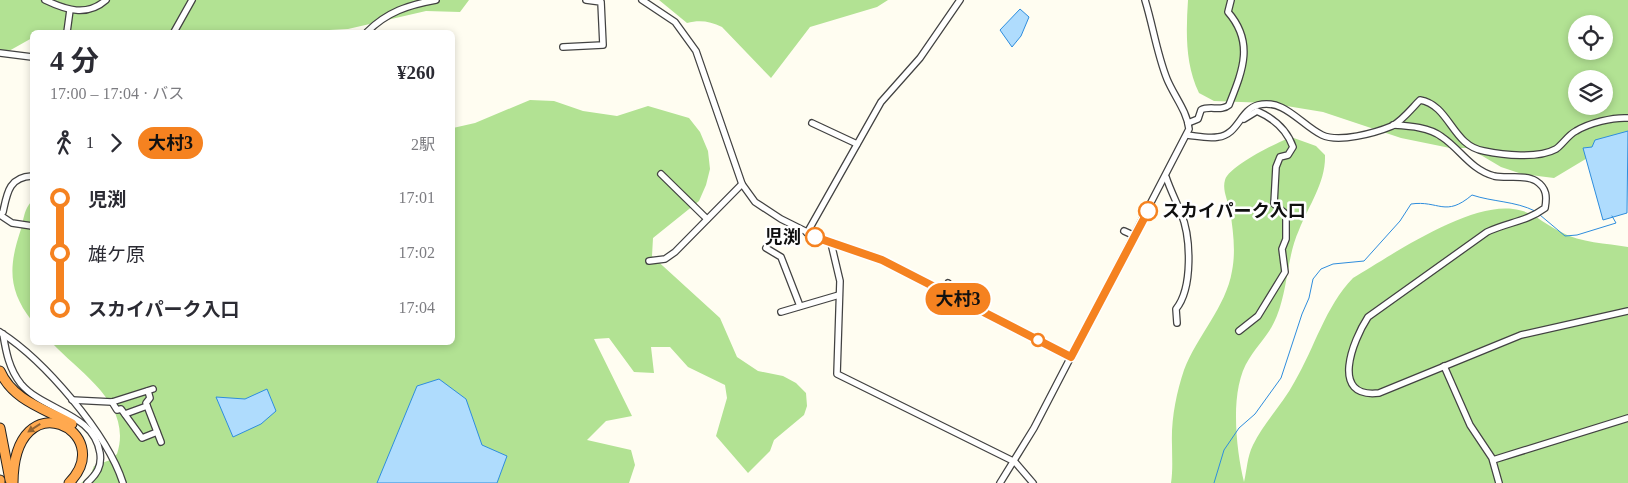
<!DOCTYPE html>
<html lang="ja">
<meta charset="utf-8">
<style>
:root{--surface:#fff;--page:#f7f7f7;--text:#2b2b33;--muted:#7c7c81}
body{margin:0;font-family:"Times New Roman","Noto Sans JP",serif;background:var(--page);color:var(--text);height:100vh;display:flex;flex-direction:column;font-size:19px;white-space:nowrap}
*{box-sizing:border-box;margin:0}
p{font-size:16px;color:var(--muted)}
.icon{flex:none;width:28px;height:28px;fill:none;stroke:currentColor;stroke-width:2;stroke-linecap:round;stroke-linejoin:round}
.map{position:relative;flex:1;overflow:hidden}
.drawer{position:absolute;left:30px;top:30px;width:425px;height:315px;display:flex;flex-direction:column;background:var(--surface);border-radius:8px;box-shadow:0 2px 8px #0003}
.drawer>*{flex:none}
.badge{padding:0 10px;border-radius:16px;font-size:18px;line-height:32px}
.fabs{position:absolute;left:1568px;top:15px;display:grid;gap:10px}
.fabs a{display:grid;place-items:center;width:45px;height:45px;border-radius:50%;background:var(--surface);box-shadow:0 2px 8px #0003;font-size:25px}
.map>.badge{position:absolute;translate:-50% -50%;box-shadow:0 0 0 2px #fff}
.legs{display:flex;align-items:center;gap:8px;height:55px;padding:0 20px;font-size:16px}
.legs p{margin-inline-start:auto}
.headline{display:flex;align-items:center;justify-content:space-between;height:85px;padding:0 20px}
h1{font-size:28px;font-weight:700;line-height:38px}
ul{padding:0 20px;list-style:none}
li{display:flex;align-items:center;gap:18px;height:55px;font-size:19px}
li i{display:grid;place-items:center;width:8px;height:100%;margin:0 6px;background:currentColor}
li i::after{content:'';width:12px;height:12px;margin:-6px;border:4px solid;border-radius:50%;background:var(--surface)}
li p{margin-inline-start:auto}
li:first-child i{background:linear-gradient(#0000 50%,currentColor 0)}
li:last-child i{background:linear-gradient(currentColor 50%,#0000 0)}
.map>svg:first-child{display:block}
.forest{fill:#b2e293;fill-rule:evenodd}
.water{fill:#afdcfd;stroke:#2e8ddd}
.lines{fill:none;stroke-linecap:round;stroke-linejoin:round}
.stream{stroke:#2e8ddd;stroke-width:1}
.minor-casing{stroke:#424242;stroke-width:8}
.highway-casing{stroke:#202020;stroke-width:11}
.minor{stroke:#fff;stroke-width:5.5}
.highway{stroke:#ffa94f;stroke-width:9}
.oneway{fill:#936432}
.line-1-casing{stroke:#fff;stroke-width:11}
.line-1{stroke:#f58220;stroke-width:8}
.stop-1-dot{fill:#fff;stroke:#f58220;stroke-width:2.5}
.labels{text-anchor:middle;stroke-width:5;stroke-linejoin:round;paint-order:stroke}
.stop-label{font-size:18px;font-weight:bold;fill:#0f0f0f;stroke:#fff;text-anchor:start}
</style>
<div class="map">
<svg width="1628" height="483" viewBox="0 0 1628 483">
<rect width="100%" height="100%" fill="#fffdf1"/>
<g class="forest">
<polygon points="0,0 469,0 460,12 426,11 348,29 292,32 32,32 32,38 0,56"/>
<path d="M659,0h229l-11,7 -67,20 -39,51 -49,-51c-12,-6 -23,-7 -35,-4z"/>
<path d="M1188,0h440v141l-29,10 -45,27 -32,-4 -21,-7 -32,-19h-19l-49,-10 -78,-26 -55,-9 -54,-2 -15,-8c-14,-29 -13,-61 -11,-93zM1576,24h28v27h-28zM1576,79h28v27h-28z"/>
<path d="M530,100l24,1 29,10 34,5 31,-10 41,12 11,14 8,19 2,18 -4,16 -7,16 -46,37 -1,18 68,62 17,39 21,14 25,5 13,7 10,10 1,13 -3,9 -30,25 -4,11 -22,22 -32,-37 11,-38 -2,-13 -37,-18 -18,-20h-19l3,26 -20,-1 -25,-34 -15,1 38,77 -26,5 -19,19 44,10 4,15 -6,18h-548l9,-7 4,-10 16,-6 7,-6c16,-50 -36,-80 -65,-111l400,-1 1,-214 22,-5z"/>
<path d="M1291,137l25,9 9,9c1,27 -16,50 -26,75 -11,24 -11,52 -19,77 -8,26 -18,32 -31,52 -20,30 -13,90 -5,123 3,-12 3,-25 9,-37 11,-23 30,-41 42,-64 20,-34 30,-74 58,-103 39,-23 114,-75 160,-69 20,2 31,15 48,23 20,11 45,11 67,15v236h-457c2,-13 1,-25 1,-38 -1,-25 4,-51 12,-75 13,-34 42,-63 48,-99 4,-20 1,-41 -2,-61 -2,-9 -8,-20 -5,-30 5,-15 52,-37 66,-43z"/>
<path d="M32,201v120c-25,-32 -23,-56 -11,-92 3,-11 3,-20 11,-28z"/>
</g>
<g class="water">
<polygon points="1020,9 1029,17 1021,36 1012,47 1000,30"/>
<polygon points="1628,131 1627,213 1603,220 1583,148 1592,147 1595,140"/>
<polygon points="439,379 466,399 482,445 507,456 497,483 377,483 417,386"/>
<polygon points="267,389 276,411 261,424 233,437 216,397 245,399"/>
</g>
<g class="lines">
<g class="stream">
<polyline points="1540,215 1565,236 1577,235 1616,223 1612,216"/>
<path d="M1214,483l10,-33 15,-22 16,-14 26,-36 21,-64 7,-16 4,-19 8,-10 12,-5 31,-3 36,-40 11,-17c28,-4 34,14 61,-9 21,7 43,6 63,16"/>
</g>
<defs>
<g id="minor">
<path d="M45,0c21,10 42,17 61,0"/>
<polyline points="642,0 675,22 696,51 742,184 755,202 781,219 821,239 882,260 1071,357"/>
<polyline points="67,32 70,10"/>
<polyline points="174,32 192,0"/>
<path d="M367,32c20,-20 41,-27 69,-32"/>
<polyline points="563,47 603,45 601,2 586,0"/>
<polyline points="0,53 32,57"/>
<polyline points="812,123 857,144"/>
<path d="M1188,123l10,-4 3,-9c9,-5 20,2 28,-5 13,-33 26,-62 -1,-93l3,-12"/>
<path d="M1393,125c16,1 36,2 49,12 18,12 29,33 52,39 13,3 31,-2 42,5 11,7 11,16 9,27 -19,14 -37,14 -58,24l-119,85c-15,23 -39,82 11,76l142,-58 107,-24"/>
<path d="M1187,135c10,1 21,4 31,2 20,-2 22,-27 40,-32 26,-7 43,20 64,30 17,8 53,-2 70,-9 10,-5 20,-18 28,-26 30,5 32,46 64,51 19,4 54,8 72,-2 7,-5 12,-14 20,-18 13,-8 37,-14 52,-13"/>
<polyline points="661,174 707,219"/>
<path d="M1166,177c4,12 10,24 15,36 10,24 12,75 -5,96l1,14"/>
<path d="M0,215l3,-3c4,-19 6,-35 29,-36"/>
<polyline points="0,215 12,223 32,226"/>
<polyline points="1124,231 1135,236"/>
<polyline points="807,233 881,102 920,58 960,0"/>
<polyline points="831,243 840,281 837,374 1015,462 1033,483"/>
<polyline points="766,248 781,257 800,306"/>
<polyline points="649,261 665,259 675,252 742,184"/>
<polyline points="944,292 948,283"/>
<polyline points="781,312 839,295"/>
<path d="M1239,331l19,-15 27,-44 -3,-23 4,-10v-25l-12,-10 2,-37 4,-10 8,-2 5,-8c-6,-17 -20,-29 -36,-36l-13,8"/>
<path d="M0,332c44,28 107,101 123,151"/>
<path d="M3,334c3,18 6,35 18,50 23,27 73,29 79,69 2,13 -3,21 -13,30"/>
<polyline points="1444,366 1470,425 1492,458 1499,483"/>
<polyline points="148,391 150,398 146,403 161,442"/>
<polyline points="72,400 112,402 153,389"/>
<polyline points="112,402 117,410 121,409 142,438 157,432"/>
<polyline points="125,414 147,406"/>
<polyline points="1493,460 1628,418"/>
<path d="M1000,483l34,-55 155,-299c-2,-18 -15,-33 -22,-50 -10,-25 -14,-53 -22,-79"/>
</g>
<g id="highway">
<path d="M0,371c13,30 46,38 72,53"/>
<polyline points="0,428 10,480"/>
<polyline points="0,480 0,483"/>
<path d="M13,483c1,-105 106,-51 56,0"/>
</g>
</defs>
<use href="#minor" class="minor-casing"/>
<use href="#highway" class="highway-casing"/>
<use href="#minor" class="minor"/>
<use href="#highway" class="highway"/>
</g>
<defs><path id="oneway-solid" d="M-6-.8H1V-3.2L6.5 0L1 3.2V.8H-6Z" transform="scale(1.25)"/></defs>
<use class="oneway" href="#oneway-solid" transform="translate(34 428) rotate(147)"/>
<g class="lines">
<defs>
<polyline id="line-1" points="815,237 882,260 1071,357 1148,211"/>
</defs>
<use href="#line-1" class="line-1-casing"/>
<use href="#line-1" class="line-1"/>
</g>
<g class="stop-1-dot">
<circle cx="1148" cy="211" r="9"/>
<circle cx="815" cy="237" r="9"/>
<circle cx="1038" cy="340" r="6"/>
</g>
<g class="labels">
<g class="stop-label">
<text x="1162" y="217">スカイパーク入口</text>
<text x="801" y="243" text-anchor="end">児渕</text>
</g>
</g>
</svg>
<div class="fabs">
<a><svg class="icon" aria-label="locate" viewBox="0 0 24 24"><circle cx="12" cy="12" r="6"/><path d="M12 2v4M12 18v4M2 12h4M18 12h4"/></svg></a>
<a><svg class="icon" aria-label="layers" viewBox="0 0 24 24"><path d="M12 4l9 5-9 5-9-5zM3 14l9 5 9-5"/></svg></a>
</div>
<b class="badge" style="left:958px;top:299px;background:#f58220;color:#111">大村3</b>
<section class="drawer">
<div class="headline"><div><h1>4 分</h1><p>17:00 – 17:04 · バス</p></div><b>¥260</b></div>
<div class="legs"><svg class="icon" aria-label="walk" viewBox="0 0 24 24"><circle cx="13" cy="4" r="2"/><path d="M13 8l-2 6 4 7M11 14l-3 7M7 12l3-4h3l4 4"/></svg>1<svg class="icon" aria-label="forward" viewBox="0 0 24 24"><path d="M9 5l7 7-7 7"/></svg><b class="badge" style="background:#f58220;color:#111">大村3</b><p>2駅</p></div>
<ul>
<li><i style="color:#f58220"></i><b>児渕</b><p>17:01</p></li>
<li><i style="color:#f58220"></i><span>雄ケ原</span><p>17:02</p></li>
<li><i style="color:#f58220"></i><b>スカイパーク入口</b><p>17:04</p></li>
</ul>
</section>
</div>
